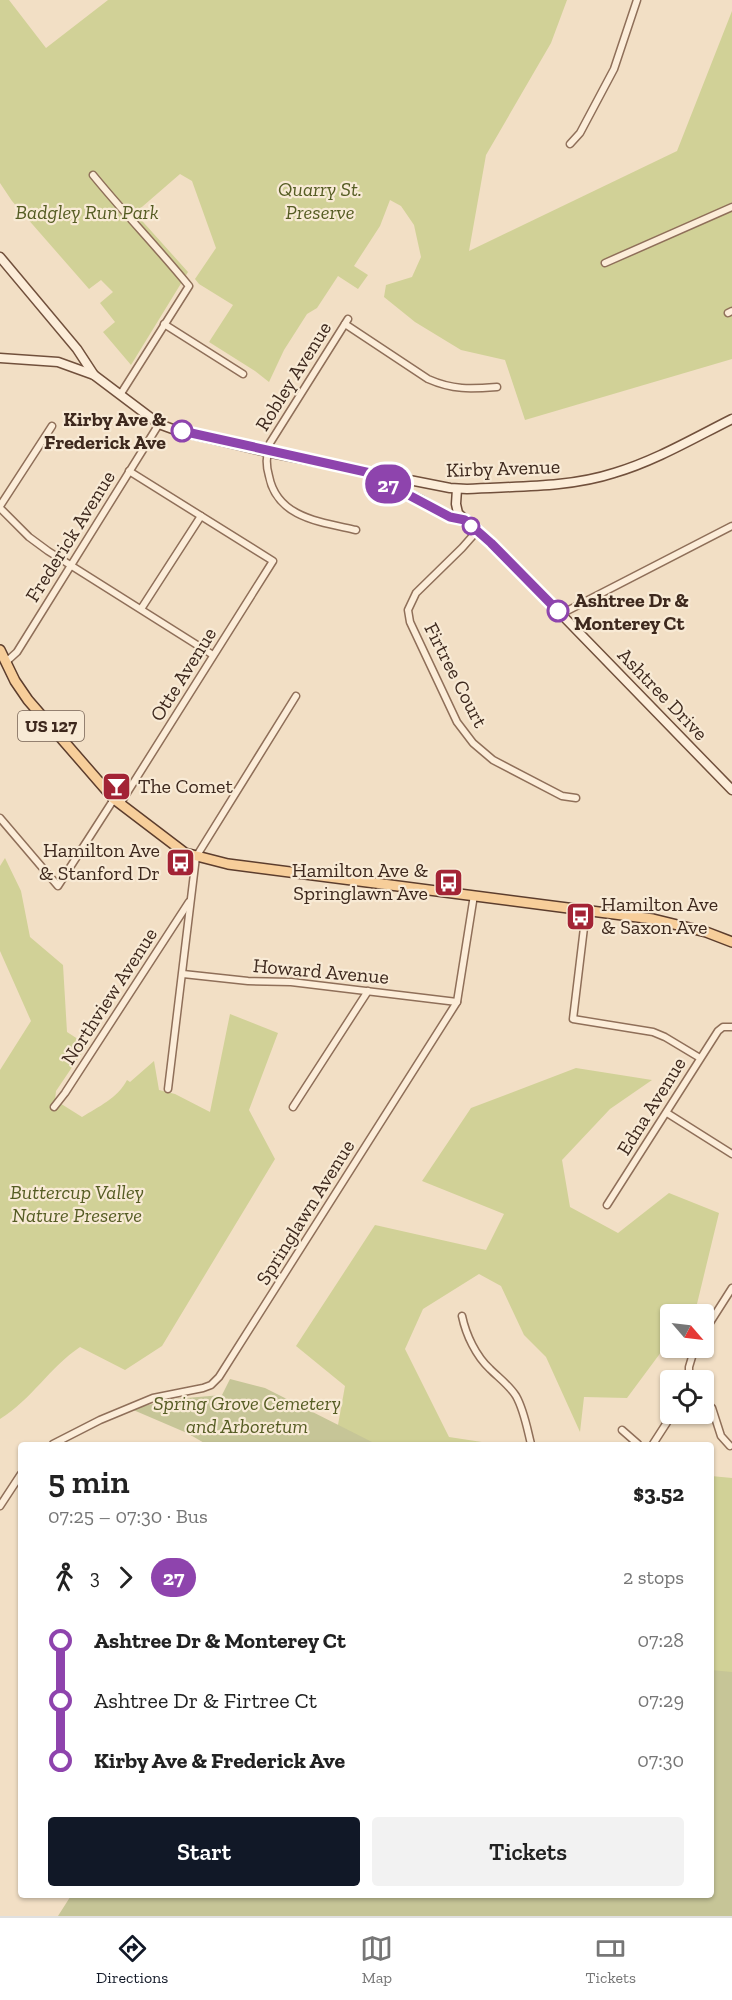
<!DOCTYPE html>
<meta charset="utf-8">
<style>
:root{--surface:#fff;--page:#f2f2f2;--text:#222;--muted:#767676;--line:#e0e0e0;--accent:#111827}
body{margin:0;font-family:"Zilla Slab",serif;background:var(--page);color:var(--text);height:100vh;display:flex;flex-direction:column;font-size:22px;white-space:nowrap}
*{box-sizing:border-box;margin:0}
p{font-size:20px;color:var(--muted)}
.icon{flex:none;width:33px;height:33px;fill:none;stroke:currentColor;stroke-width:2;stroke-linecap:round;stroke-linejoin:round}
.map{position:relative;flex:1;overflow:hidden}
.details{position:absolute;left:18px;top:1442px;width:696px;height:456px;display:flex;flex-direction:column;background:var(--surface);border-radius:6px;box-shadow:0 2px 4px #0004}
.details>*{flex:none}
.badge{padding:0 12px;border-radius:20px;font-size:21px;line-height:39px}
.needle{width:39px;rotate:118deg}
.tools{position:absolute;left:660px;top:1304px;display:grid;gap:12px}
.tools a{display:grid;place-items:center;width:54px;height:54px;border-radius:6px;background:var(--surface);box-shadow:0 2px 4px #0004;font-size:30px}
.map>.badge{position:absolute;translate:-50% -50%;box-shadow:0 0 0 3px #fff}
.legs{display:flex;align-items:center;gap:9px;height:66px;padding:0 30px;font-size:20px}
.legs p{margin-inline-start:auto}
.overview{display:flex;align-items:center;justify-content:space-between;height:102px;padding:0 30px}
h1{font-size:33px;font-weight:600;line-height:45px}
.button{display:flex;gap:12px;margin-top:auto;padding:12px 30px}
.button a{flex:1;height:69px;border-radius:6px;background:var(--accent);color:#fff;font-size:24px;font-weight:600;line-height:69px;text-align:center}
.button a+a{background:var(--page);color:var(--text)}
ul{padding:0 30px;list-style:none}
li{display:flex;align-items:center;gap:21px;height:60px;font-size:22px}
li i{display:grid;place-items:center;width:9px;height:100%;margin:0 8px;background:currentColor}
li i::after{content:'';width:15px;height:15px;margin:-8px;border:4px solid;border-radius:50%;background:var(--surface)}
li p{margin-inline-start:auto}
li:first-child i{background:linear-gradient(#0000 50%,currentColor 0)}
li:last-child i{background:linear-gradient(currentColor 50%,#0000 0)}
.dock{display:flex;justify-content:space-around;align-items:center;height:84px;border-top:2px solid var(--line);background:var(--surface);font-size:16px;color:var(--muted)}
.dock a{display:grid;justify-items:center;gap:3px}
.dock .selected{color:var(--accent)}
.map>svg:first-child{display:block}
.green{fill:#d1d197}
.cemetery{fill:#c6c597}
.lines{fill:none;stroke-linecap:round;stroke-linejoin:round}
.street-casing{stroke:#8f6f59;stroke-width:9}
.secondary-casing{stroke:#71503c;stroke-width:11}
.primary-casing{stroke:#5c3d2d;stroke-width:12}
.street{stroke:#fcedd9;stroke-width:6}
.secondary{stroke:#fcedd9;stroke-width:8}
.primary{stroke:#f7ce9a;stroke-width:9}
.line-1-casing{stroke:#fff;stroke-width:14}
.line-1{stroke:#8e44ad;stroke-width:9}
.stop-1-dot{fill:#fff;stroke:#8e44ad;stroke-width:3}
.labels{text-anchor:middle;stroke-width:4.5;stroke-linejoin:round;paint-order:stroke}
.shield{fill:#f8ead5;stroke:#766355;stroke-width:1.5}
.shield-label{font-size:18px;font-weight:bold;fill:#3e291e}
.park-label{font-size:20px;font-style:italic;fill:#555c23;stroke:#f8ead5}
.street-label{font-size:20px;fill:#3e291e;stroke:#f8ead5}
.stop-label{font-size:20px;font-weight:bold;fill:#3e291e;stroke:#f8ead5;text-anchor:end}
.poi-label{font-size:20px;fill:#3e291e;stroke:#f8ead5;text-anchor:start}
</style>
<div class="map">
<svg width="732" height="1916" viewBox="0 0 732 1916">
<rect width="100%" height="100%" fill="#f2dfc5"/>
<g class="green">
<polygon points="0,0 9,0 46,48 108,0 567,0 551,43 486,155 469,251 677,151 732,11 732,359 525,420 505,360 461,350 415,322 384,297 386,285 412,277 421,257 414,225 401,206 390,200 380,226 354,266 368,275 358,289 338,276 317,308 307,314 284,350 269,382 255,371 209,342 233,305 199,284 195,279 216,248 192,181 180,174 135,213 188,272 131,365 103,332 115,322 100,303 113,292 101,280 89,289 12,201 0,183"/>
<path d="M5,858l16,33 9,46 33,28 4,67 20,13 -31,46 -1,9 27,17c16,-10 36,-19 45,-37l3,2 24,-21 5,29 16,4 35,18 20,-98 48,19 -29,77 26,49 -113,187 -37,24 -45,-23c-30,20 -49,53 -80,72v-349l31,-49 -31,-70v-85z"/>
<polygon points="576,1068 652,1080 610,1109 562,1160 570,1207 618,1233 669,1193 719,1213 696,1308 691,1314 670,1314 670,1340 627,1398 584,1397 580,1432 546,1357 524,1335 501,1286 479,1274 423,1309 405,1349 449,1437 495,1444 222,1444 336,1436 345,1386 296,1346 375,1225 486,1250 504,1214 422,1181 471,1108"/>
<polygon points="711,1476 732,1478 732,1916 711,1894"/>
</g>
<g class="cemetery">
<polygon points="230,1379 265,1388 376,1444 206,1444 187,1433 131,1409 174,1399 222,1395"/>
<polygon points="711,1670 732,1672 732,1916 58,1916 72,1894 711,1894"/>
</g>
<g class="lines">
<defs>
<g id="street">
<polyline points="570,144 580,133 614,69 637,0"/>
<path d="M93,175c31,38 65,73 96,111l-69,109"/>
<polyline points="605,263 732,207"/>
<polyline points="728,313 732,311"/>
<path d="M348,319l-78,124c-4,11 -4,23 -1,33 8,42 52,46 87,54"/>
<polyline points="164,324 243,374"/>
<path d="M345,324l83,55c25,11 42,10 69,8"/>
<polyline points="0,506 52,426"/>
<polyline points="0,508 29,537 48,551 213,655"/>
<polyline points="477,531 462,548 416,593 408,610 410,622 457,722 473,743 493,760 562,796 576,798"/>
<polyline points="141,609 201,516"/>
<polyline points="561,614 732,526"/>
<polyline points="6,662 17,652 159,424"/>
<polyline points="120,804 273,561 129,471"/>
<polyline points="0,818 58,886 114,799"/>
<polyline points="586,911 573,1019 653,1032 665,1037 700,1058"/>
<polyline points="183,974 248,981 291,982 457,1002"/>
<polyline points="168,1089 196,857 296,696"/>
<polyline points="54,1107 65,1093 189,902"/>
<polyline points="293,1107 368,991"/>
<polyline points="667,1113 732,1154"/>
<polyline points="607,1205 718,1031 723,1027 732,1027"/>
<path d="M462,1316c4,19 14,40 28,53 9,9 19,16 26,27 8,14 11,32 15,48"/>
<polyline points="704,1332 732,1288"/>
<polyline points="689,1380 689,1367 695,1347"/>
<polyline points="704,1400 712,1408 721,1436 730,1446"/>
<polyline points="622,1430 638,1444"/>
<polyline points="53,1444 100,1420 153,1398 203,1388 211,1385 219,1377 457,1002 474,895"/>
<polyline points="653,1444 673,1413"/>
<polyline points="0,1506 21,1474"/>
</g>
<g id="secondary">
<polyline points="0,257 77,349 94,375"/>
<path d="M0,358l58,4 36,13 65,49 19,7 89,21 183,36 17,1c48,-3 101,-1 147,-16 41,-12 80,-35 118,-54"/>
<polyline points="384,476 388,484 421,500 450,517 464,520"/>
<polyline points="457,489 456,504 458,513 465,520 491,543 561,614 732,790"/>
</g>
<polyline id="primary" points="0,650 15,681 28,700 114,799 185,853 228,864 653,919 706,932 732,942"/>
</defs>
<use href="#street" class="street-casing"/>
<use href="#secondary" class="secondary-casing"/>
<use href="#primary" class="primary-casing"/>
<use href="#street" class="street"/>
<use href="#secondary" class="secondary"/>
<use href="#primary" class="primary"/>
</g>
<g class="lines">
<defs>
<polyline id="line-1" points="182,431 384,476 388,484 450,517 465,520 491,543 558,611"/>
</defs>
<use href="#line-1" class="line-1-casing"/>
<use href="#line-1" class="line-1"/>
</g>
<defs>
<symbol id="bar-square" viewBox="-11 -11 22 22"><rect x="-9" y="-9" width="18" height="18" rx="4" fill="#a32335" stroke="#f8ead5"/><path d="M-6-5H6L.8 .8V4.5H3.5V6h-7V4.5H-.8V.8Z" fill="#fff"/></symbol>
<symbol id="bus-square" viewBox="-11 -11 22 22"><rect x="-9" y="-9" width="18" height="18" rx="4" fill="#a32335" stroke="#f8ead5"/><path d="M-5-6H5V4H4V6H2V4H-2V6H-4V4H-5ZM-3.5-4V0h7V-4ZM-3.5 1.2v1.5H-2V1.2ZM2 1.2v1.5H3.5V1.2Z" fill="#fff"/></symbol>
</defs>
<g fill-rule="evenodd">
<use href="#bar-square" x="100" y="770" width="33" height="33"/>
<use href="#bus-square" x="164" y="846" width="33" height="33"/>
<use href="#bus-square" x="432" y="866" width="33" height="33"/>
<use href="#bus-square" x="564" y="900" width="33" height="33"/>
</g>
<g class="stop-1-dot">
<circle cx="182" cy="431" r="10"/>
<circle cx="471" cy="526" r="8"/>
<circle cx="558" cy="611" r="10"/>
</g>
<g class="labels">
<rect class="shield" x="18" y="711" width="66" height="30" rx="4.5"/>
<g class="shield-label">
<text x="51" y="732">US 127</text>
</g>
<g class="park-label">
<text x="320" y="196">Quarry St.<tspan x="320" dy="23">Preserve</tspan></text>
<text x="87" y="219">Badgley Run Park</text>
<text x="77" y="1199">Buttercup Valley<tspan x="77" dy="23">Nature Preserve</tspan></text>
<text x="247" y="1410">Spring Grove Cemetery<tspan x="247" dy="23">and Arboretum</tspan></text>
</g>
<g class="street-label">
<text transform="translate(293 376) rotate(-58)" y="7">Robley Avenue</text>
<text transform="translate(503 468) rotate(-2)" y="7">Kirby Avenue</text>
<text transform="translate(70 536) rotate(-58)" y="7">Frederick Avenue</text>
<text transform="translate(183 674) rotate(-58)" y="7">Otte Avenue</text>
<text transform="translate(456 675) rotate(63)" y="7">Firtree Court</text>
<text transform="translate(663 694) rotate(46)" y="7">Ashtree Drive</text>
<text transform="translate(321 971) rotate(5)" y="7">Howard Avenue</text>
<text transform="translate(109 996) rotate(-57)" y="7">Northview Avenue</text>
<text transform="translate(651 1106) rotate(-58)" y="7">Edna Avenue</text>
<text transform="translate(305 1212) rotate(-58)" y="7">Springlawn Avenue</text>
</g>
<g class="stop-label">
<text x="166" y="426">Kirby Ave &amp;<tspan x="166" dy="23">Frederick Ave</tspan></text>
<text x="574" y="607" text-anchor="start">Ashtree Dr &amp;<tspan x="574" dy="23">Monterey Ct</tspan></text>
</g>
<g class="poi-label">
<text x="138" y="793">The Comet</text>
<text x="160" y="857" text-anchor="end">Hamilton Ave<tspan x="160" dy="23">&amp; Stanford Dr</tspan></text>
<text x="428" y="877" text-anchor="end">Hamilton Ave &amp;<tspan x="428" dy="23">Springlawn Ave</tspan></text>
<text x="601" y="911">Hamilton Ave<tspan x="601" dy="23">&amp; Saxon Ave</tspan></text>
</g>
</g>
</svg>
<div class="tools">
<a><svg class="needle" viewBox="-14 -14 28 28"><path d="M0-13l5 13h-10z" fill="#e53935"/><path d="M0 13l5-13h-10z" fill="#767676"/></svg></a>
<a><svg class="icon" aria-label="locate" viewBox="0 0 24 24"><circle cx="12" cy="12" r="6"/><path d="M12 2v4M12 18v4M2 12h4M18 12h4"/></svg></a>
</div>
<b class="badge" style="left:388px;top:484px;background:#8e44ad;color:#fff">27</b>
<section class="details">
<div class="overview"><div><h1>5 min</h1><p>07:25 – 07:30 · Bus</p></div><b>$3.52</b></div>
<div class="legs"><svg class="icon" aria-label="walk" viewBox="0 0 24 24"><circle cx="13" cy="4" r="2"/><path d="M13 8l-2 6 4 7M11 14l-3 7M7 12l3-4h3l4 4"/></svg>3<svg class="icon" aria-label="forward" viewBox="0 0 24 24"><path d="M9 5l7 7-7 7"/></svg><b class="badge" style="background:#8e44ad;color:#fff">27</b><p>2 stops</p></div>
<ul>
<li><i style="color:#8e44ad"></i><b>Ashtree Dr &amp; Monterey Ct</b><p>07:28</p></li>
<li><i style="color:#8e44ad"></i><span>Ashtree Dr &amp; Firtree Ct</span><p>07:29</p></li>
<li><i style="color:#8e44ad"></i><b>Kirby Ave &amp; Frederick Ave</b><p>07:30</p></li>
</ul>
<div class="button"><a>Start</a><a>Tickets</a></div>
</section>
</div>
<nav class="dock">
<a class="selected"><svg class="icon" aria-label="directions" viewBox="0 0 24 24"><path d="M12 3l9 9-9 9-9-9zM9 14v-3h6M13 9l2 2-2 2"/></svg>Directions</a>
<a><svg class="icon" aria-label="map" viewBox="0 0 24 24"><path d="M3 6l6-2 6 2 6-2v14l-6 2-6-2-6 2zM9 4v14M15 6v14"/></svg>Map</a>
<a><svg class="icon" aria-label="tickets" viewBox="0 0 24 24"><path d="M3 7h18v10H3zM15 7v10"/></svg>Tickets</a>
</nav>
